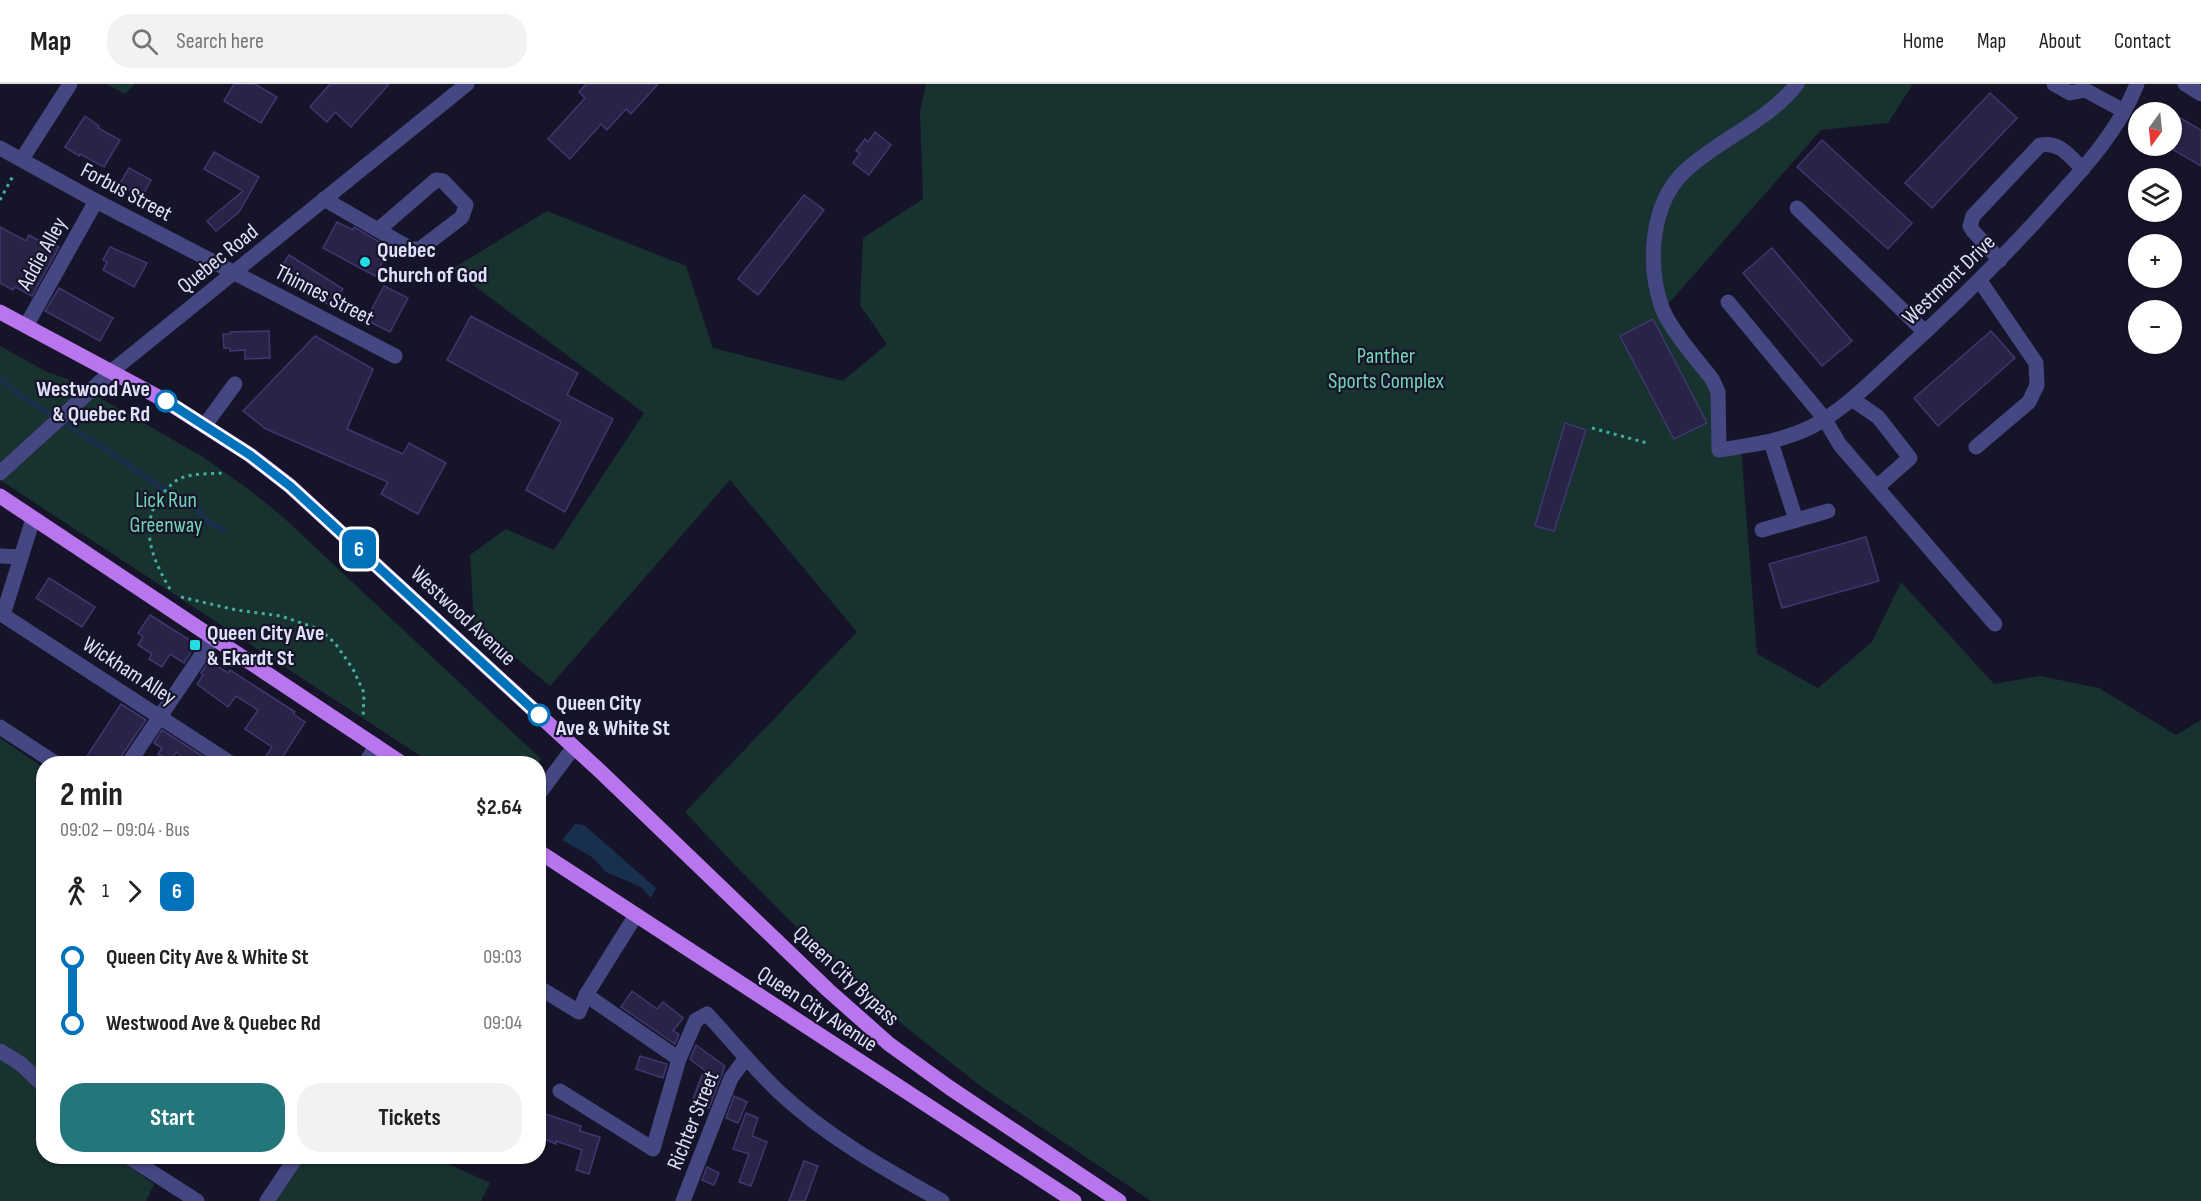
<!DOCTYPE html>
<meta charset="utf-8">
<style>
:root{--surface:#fff;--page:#f2f2f2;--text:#222;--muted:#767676;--line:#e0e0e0;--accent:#237679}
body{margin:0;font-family:"Sofia Sans Condensed",sans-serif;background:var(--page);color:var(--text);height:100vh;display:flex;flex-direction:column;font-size:22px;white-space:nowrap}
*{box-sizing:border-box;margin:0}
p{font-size:20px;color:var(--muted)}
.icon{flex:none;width:33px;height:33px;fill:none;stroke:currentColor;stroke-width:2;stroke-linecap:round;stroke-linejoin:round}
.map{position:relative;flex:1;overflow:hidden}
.drawer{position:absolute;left:36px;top:672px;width:510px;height:408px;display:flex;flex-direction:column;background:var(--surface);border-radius:24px;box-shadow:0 2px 4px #0004}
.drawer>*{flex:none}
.badge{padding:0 12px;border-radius:9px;font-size:21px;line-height:39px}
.needle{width:39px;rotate:195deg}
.controls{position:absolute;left:2128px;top:18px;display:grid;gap:12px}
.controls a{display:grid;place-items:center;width:54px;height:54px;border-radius:50%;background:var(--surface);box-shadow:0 2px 4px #0004;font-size:30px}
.map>.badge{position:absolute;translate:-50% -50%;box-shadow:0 0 0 3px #fff}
.legs{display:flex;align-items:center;gap:9px;height:66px;padding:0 24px;font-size:20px}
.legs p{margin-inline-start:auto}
.overview{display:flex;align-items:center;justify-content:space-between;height:102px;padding:0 24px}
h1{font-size:33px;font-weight:700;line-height:45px}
.action{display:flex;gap:12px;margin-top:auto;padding:12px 24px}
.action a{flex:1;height:69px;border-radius:24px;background:var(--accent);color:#fff;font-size:24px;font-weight:700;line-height:69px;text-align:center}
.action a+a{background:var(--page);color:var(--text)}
ul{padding:0 24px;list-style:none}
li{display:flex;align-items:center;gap:21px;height:66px;font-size:22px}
li i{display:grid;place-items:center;width:9px;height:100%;margin:0 8px;background:currentColor}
li i::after{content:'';width:15px;height:15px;margin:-8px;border:4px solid;border-radius:50%;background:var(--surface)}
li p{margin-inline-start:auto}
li:first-child i{background:linear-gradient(#0000 50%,currentColor 0)}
li:last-child i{background:linear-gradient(currentColor 50%,#0000 0)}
header{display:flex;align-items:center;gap:36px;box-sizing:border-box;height:84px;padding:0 30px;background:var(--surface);border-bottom:2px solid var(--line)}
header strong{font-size:28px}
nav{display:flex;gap:33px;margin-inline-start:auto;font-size:21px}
.search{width:420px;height:54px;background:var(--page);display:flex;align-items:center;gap:15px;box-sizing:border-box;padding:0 21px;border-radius:24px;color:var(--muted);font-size:22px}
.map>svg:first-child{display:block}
.green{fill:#18322f}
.water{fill:#18304e}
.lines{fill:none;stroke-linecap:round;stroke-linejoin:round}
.stream{stroke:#18304e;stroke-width:5}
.building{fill:#282347;stroke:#3f3870;stroke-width:1.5}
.path{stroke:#41aea0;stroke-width:3;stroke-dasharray:3 4.5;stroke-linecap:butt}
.minor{stroke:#454782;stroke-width:15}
.major{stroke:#b875ed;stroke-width:15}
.line-1-casing{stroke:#fff;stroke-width:14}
.line-1{stroke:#0072bc;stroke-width:9}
.poi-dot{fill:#24dce3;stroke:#161429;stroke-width:2}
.stop-1-dot{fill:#fff;stroke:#0072bc;stroke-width:3}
.labels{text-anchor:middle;stroke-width:4.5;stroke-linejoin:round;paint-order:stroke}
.street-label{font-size:22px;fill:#e1e0fb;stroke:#161429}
.poi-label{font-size:22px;font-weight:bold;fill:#e1e0fb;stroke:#161429;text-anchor:start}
.park-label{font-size:22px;fill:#74d3b5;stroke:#161429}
.stop-label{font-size:22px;font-weight:bold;fill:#e1e0fb;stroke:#161429;text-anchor:end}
</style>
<header>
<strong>Map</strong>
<div class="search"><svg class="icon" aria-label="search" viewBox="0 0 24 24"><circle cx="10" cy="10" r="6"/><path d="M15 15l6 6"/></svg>Search here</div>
<nav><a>Home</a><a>Map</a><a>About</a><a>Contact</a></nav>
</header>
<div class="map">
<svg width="2201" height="1117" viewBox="0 0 2201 1117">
<rect width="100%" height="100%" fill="#161429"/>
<g class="green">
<polygon points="106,0 135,0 125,10"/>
<polygon points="926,0 1913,0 1888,39 1821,46 1663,226 1712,295 1719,366 1741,363 1757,570 1818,604 1872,558 1901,498 1994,600 2040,592 2099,604 2176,651 2201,636 2201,1117 1151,1117 983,1004 898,937 822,869 730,776 685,728 857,548 730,396 550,602 474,539 470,471 506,445 554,466 644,329 452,185 547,127 686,182 713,264 843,297 887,260 860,221 863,154 923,115 920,28"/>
<polygon points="0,262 45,287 67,295 203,373 251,407 284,434 541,675 538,679 431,679 0,396"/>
<polygon points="0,654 43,683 44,1072 116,1073 154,1100 146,1117 0,1117"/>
<polygon points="297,1073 433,1073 490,1099 481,1117 267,1117"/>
</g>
<polygon class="water" points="575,740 584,741 656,804 651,814 641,803 606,788 592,773 562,756"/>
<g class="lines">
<polyline class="stream" points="0,294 15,308 107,366 162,404 193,421 208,438 224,446"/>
</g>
<g class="building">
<polygon points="234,0 255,0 277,13 261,39 224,17"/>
<polygon points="330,0 389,0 351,43 335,28 327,38 310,23"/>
<polygon points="586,0 658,0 631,30 626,25 607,46 601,40 570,75 548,55 585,14 579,8"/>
<polygon points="1990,9 2017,34 1932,124 1905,99"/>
<polygon points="2172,29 2201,46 2201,82 2172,65"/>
<polygon points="85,32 99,42 98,44 120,56 104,83 80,70 79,72 65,63"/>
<polygon points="875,48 891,61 869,91 853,79 860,69 856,67 865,55 868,58"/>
<polygon points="1822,56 1912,139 1888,165 1797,83"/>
<polygon points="214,68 259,93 239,128 216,147 207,137 243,107 204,85"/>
<polygon points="129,84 151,96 142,113 119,101"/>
<polygon points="804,111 824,126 758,211 738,195"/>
<polygon points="337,138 353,146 354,143 390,164 375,192 323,164"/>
<polygon points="0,143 26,157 29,151 44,159 46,156 59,163 32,212 15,203 13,206 0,199"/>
<polygon points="110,163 147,179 134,203 103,186 107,178 103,176"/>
<polygon points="1772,164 1852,257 1822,282 1743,189"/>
<polygon points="289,171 343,205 331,222 317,214 319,209 280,185"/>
<polygon points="384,202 408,214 390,248 366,236"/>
<polygon points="59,204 113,234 100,257 45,227"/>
<polygon points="471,232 578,289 567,311 613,335 565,428 526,406 561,338 447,276"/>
<polygon points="1653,235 1707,339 1674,355 1620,252"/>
<polygon points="269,247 270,274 245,275 245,266 230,267 230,264 224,264 223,250 230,250 230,248"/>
<polygon points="1991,247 2015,274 1938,342 1914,314"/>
<polygon points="315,252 373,285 347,345 403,370 409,359 446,379 418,430 381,410 388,398 266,345 243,327"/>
<polygon points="1565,339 1586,346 1554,447 1535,442"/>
<polygon points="1866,453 1879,497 1782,524 1769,480"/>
<polygon points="49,494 95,523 82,543 36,514"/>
<polygon points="150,531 196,560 184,579 170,570 162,583 149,575 152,570 138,561 143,553 138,549"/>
<polygon points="209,577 228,589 230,586 295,628 293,630 305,638 278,680 261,680 272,663 245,645 258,626 236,612 228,623 197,600 203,591 201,589"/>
<polygon points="121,620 146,636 116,680 82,680"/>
<polygon points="162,646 207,675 204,680 193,680 176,668 170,677 158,670 162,664 154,659"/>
<polygon points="632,907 657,925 663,918 683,934 673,947 679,950 675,960 621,923"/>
<polygon points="696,961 725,982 709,1024 692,1018 702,991 716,995 690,975"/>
<polygon points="640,972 667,980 663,994 636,985"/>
<polygon points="734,1012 747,1018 738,1039 726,1034"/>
<polygon points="543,1029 581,1042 580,1047 600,1053 589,1090 576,1086 582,1066 556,1057 556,1060 538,1052 538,1042"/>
<polygon points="746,1029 758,1034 752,1052 767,1058 751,1102 739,1098 749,1070 733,1065"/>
<polygon points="804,1077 818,1082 805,1117 789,1117"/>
<polygon points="707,1083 719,1089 714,1101 702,1096"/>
</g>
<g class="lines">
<g class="path">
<polyline points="0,116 14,90"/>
<polyline points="1592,344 1647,359"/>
<path d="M170,505c-19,-32 -33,-67 -5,-98 6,-6 11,-12 19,-14 13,-4 28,-3 41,-4"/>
<polyline points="181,513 236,526 281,532 319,545 335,559 353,585 364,609 363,635"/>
</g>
<g class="minor">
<path d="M1797,0c-30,38 -78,55 -112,87 -35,33 -38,94 -23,137 8,21 36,53 50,71l6,13 1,58c32,-5 61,-8 92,-23 33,-17 61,-46 88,-71 54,-49 106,-100 154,-154 33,-36 66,-72 84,-118"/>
<polyline points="2054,0 2070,9 2085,6 2124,27"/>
<polyline points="2185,0 2201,10"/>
<polyline points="0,64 96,117 395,272"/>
<polyline points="22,75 70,0"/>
<polyline points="324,115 411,165 420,165 462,133 466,121 443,97 436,96 378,146"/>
<polyline points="1797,124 1925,248"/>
<path d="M2000,176l-27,-29 -3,-5 3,-10 67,-71c20,-4 30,12 43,24"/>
<polyline points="1728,218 1824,334 1840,361 1995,540"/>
<polyline points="26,242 96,117"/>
<polyline points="1852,315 1878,333 1910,374 1877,403"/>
<polyline points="205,341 235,300"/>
<polyline points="1771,358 1796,436"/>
<polyline points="1976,363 2029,318 2037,301 2036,279 1980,197"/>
<polyline points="0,389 112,287 467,0"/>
<polyline points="33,435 3,531 232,680"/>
<polyline points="1762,446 1828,427"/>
<polyline points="0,472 21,473"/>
<polyline points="0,643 57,680"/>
<polyline points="128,680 213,554"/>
<polyline points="365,680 376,662"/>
<polyline points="538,711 574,663"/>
<polyline points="538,903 579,928 586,911 636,831"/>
<polyline points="586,911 679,975"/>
<polyline points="0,967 21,980 44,1002"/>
<path d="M560,1007l93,58 26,-90 17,-39 11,-6c24,26 46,53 72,78 48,45 106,77 163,109"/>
<polyline points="127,1072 197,1117"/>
<polyline points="267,1117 297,1072"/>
<polyline points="683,1117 731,994 746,974"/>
</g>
<g class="major">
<polyline points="0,228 164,316 250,371 290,402 601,688 828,906 889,960 950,1004 1119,1117"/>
<polyline points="0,412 403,680"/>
<polyline points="538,767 1074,1117"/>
</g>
</g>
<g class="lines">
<defs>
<polyline id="line-1" points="166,317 250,371 290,402 539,631"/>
</defs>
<use href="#line-1" class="line-1-casing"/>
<use href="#line-1" class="line-1"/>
</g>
<g class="poi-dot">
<circle cx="365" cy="178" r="6"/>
<rect x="189" y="555" width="12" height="12" rx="3"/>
</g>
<g class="stop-1-dot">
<circle cx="166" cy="317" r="10"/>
<circle cx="539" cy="631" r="10"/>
</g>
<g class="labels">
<g class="street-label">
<text transform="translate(127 107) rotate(28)" y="8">Forbus Street</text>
<text transform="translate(41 169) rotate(-61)" y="8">Addie Alley</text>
<text transform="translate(217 174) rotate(-39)" y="8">Quebec Road</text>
<text transform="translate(1948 195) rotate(-44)" y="8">Westmont Drive</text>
<text transform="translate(325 210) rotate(27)" y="8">Thinnes Street</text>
<text transform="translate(464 531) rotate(43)" y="8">Westwood Avenue</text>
<text transform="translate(130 586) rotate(33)" y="8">Wickham Alley</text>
<text transform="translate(847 891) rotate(43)" y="8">Queen City Bypass</text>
<text transform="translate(818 924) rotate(33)" y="8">Queen City Avenue</text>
<text transform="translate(692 1036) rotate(-68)" y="8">Richter Street</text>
</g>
<g class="poi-label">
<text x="377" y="173">Quebec<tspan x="377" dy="25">Church of God</tspan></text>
<text x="207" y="556">Queen City Ave<tspan x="207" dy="25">&amp; Ekardt St</tspan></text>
</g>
<g class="park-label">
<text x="1386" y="279">Panther<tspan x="1386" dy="25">Sports Complex</tspan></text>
<text x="166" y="423">Lick Run<tspan x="166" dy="25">Greenway</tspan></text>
</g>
<g class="stop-label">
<text x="150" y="312">Westwood Ave<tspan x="150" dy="25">&amp; Quebec Rd</tspan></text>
<text x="556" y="626" text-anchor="start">Queen City<tspan x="556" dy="25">Ave &amp; White St</tspan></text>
</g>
</g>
</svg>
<div class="controls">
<a><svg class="needle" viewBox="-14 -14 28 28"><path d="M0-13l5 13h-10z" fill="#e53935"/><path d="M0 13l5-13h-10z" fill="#767676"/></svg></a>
<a><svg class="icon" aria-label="layers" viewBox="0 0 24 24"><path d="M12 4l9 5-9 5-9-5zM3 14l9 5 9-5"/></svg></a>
<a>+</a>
<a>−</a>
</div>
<b class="badge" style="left:359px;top:465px;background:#0072bc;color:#fff">6</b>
<section class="drawer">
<div class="overview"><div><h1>2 min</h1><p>09:02 – 09:04 · Bus</p></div><b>$2.64</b></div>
<div class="legs"><svg class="icon" aria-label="walk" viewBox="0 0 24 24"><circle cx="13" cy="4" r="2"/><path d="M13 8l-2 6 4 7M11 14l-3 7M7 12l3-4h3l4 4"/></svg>1<svg class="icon" aria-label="forward" viewBox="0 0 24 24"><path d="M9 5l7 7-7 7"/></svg><b class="badge" style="background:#0072bc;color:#fff">6</b></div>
<ul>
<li><i style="color:#0072bc"></i><b>Queen City Ave &amp; White St</b><p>09:03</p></li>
<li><i style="color:#0072bc"></i><b>Westwood Ave &amp; Quebec Rd</b><p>09:04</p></li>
</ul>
<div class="action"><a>Start</a><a>Tickets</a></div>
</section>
</div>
